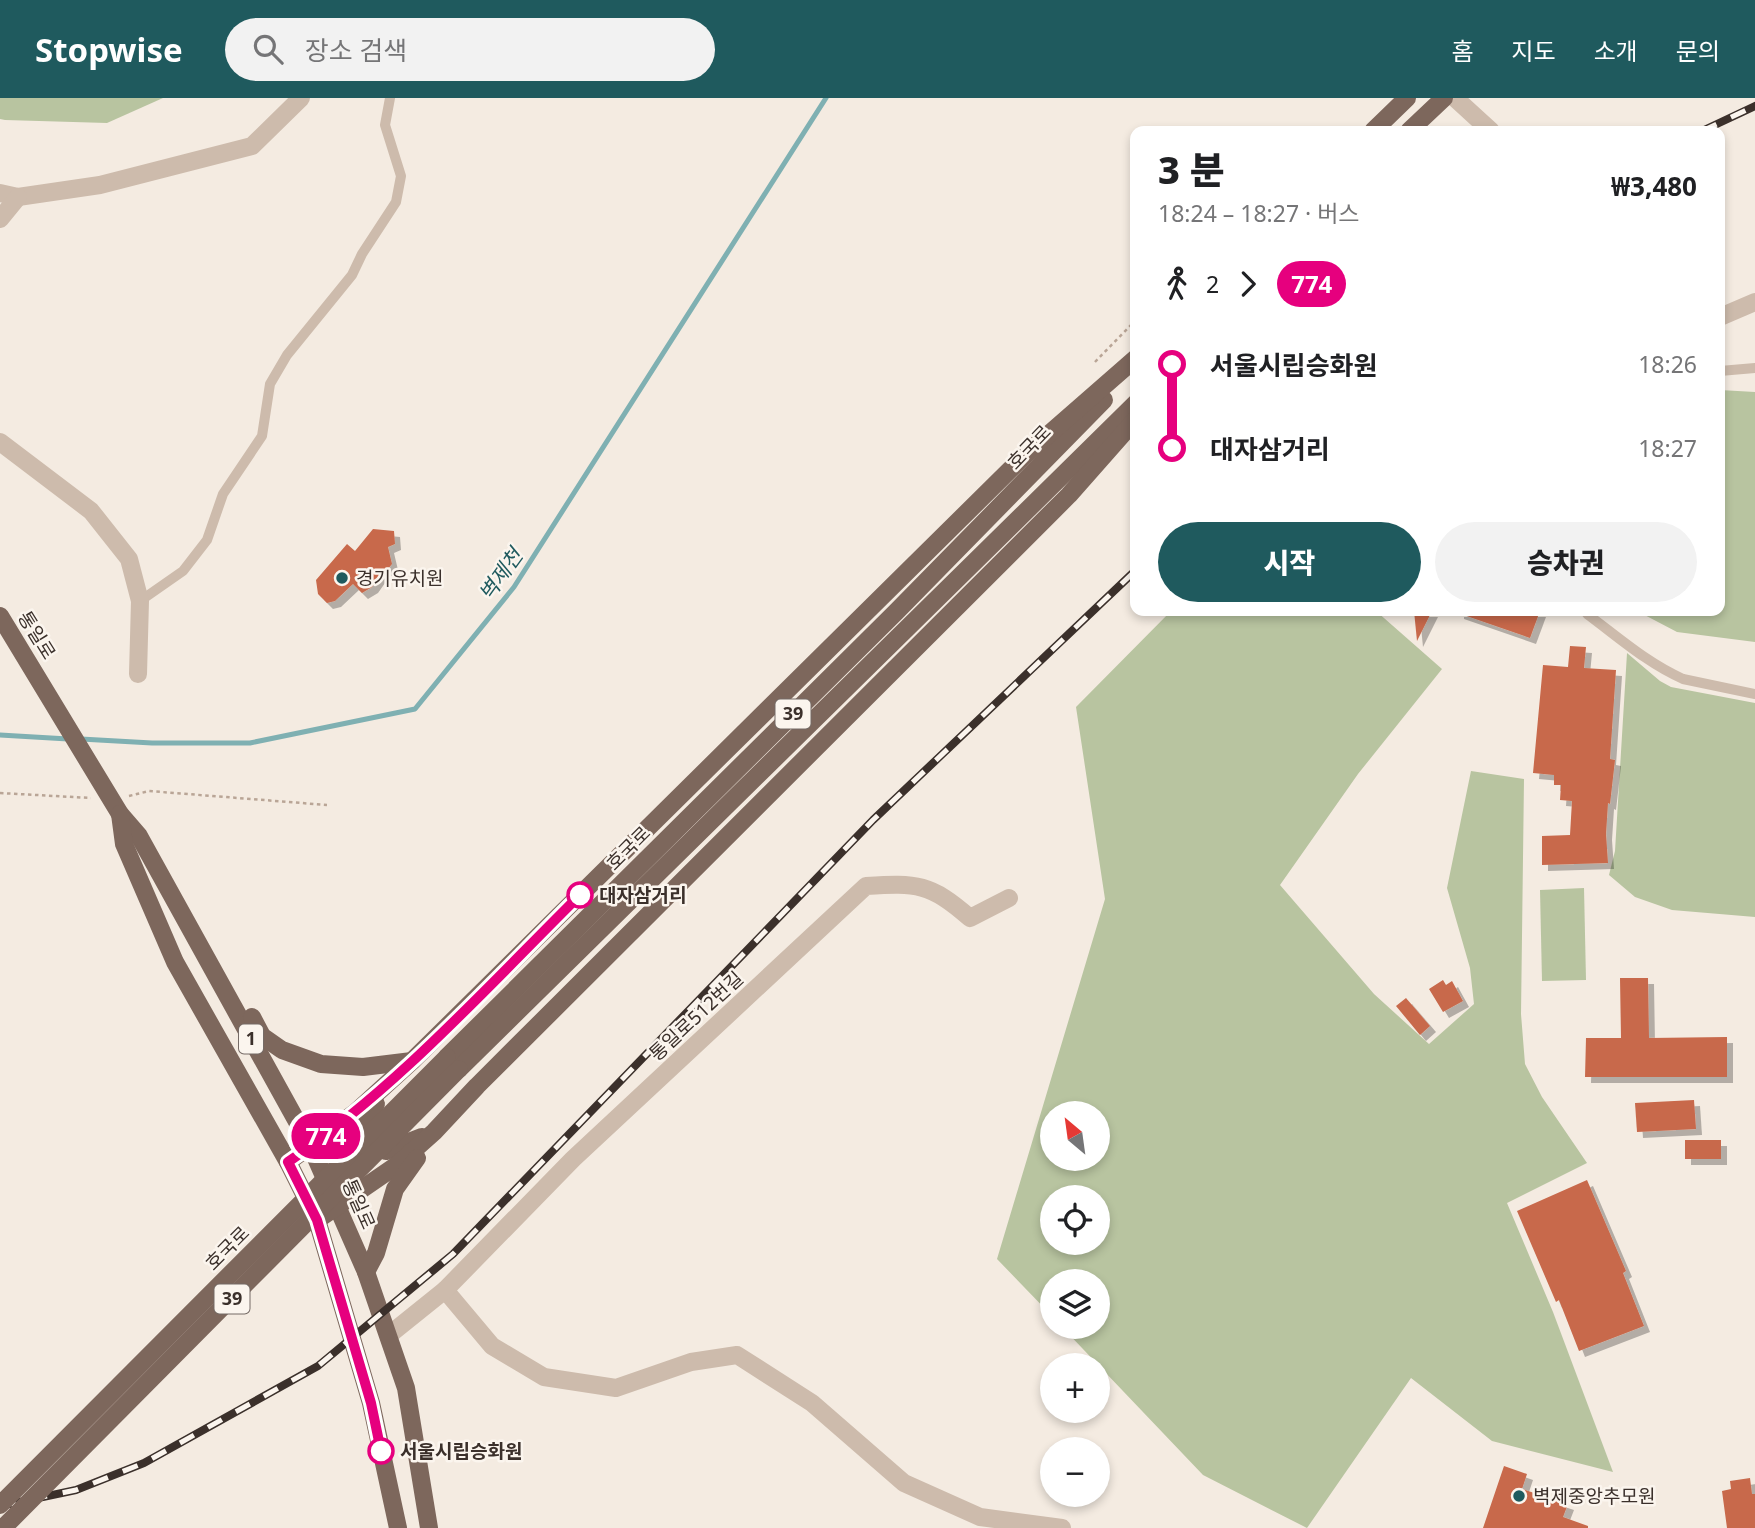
<!DOCTYPE html>
<html lang="ko">
<meta charset="utf-8">
<style>
:root{--surface:#fff;--page:#f2f2f2;--text:#202124;--muted:#757577;--accent:#1f5a5e}
body{margin:0;font-family:"Noto Sans","Noto Sans KR",sans-serif;background:var(--page);color:var(--text);height:100vh;display:flex;flex-direction:column;font-size:26px;white-space:nowrap}
*{box-sizing:border-box;margin:0}
p{font-size:23px;color:var(--muted)}
.icon{flex:none;width:38px;height:38px;fill:none;stroke:currentColor;stroke-width:2;stroke-linecap:round;stroke-linejoin:round}
.map{position:relative;flex:1;overflow:hidden}
.details{position:absolute;left:1130px;top:28px;width:595px;height:490px;display:flex;flex-direction:column;background:var(--surface);border-radius:14px;box-shadow:0 4px 10px #0003}
.details>*{flex:none}
.badge{padding:0 14px;border-radius:23px;font-size:24px;line-height:46px}
.needle{width:46px;rotate:331deg}
.tools{position:absolute;left:1040px;top:1003px;display:grid;gap:14px}
.tools a{display:grid;place-items:center;width:70px;height:70px;border-radius:50%;background:var(--surface);box-shadow:0 4px 10px #0003;font-size:35px}
.map>.badge{position:absolute;translate:-50% -50%;box-shadow:0 0 0 4px #fff}
.legs{display:flex;align-items:center;gap:10px;height:77px;padding:0 28px;font-size:23px}
.legs p{margin-inline-start:auto}
.headline{display:flex;align-items:center;justify-content:space-between;height:119px;padding:0 28px}
h1{font-size:38px;font-weight:800;line-height:52px}
.action{display:flex;gap:14px;margin-top:auto;padding:14px 28px}
.action a{flex:1;height:80px;border-radius:42px;background:var(--accent);color:#fff;font-size:28px;font-weight:800;line-height:80px;text-align:center}
.action a+a{background:var(--page);color:var(--text)}
ul{padding:0 28px;list-style:none}
li{display:flex;align-items:center;gap:24px;height:84px;font-size:26px}
li i{display:grid;place-items:center;width:10px;height:100%;margin:0 9px;background:currentColor}
li i::after{content:'';width:18px;height:18px;margin:-9px;border:5px solid;border-radius:50%;background:var(--surface)}
li p{margin-inline-start:auto}
li:first-child i{background:linear-gradient(#0000 50%,currentColor 0)}
li:last-child i{background:linear-gradient(currentColor 50%,#0000 0)}
header{display:flex;align-items:center;gap:42px;box-sizing:border-box;height:98px;padding:0 35px;background:var(--accent);color:#fff}
header strong{font-size:33px}
nav{display:flex;gap:38px;margin-inline-start:auto;font-size:24px}
.search{width:490px;height:63px;background:var(--page);display:flex;align-items:center;gap:18px;box-sizing:border-box;padding:0 24px;border-radius:38px;color:var(--muted);font-size:26px}
.map>svg:first-child{display:block}
.green{fill:#b8c4a0;fill-rule:evenodd}
.lines{fill:none;stroke-linecap:round;stroke-linejoin:round}
.stream{stroke:#7fb0b2;stroke-width:5}
.building{fill:#c8694b;filter:url(#shadow)}
.path{stroke:#b9a596;stroke-width:2.5;stroke-dasharray:3.5 3.5;stroke-linecap:butt}
.lane{stroke:#cdbbac;stroke-width:10}
.street{stroke:#cdbbac;stroke-width:18}
.primary{stroke:#7d675c;stroke-width:18}
.rail-casing{stroke:#3b302b;stroke-width:8}
.rail{stroke:#fbf5ee;stroke-width:5;stroke-dasharray:16;stroke-linecap:butt}
.primary-bridge{stroke:#7d675c;stroke-width:18}
.line-1-casing{stroke:#fff;stroke-width:16}
.line-1{stroke:#e6007e;stroke-width:10}
.poi-dot{fill:#1f5a5e;stroke:#fbf5ee;stroke-width:2.5}
.stop-1-dot{fill:#fff;stroke:#e6007e;stroke-width:3.5}
.labels{text-anchor:middle;stroke-width:5;stroke-linejoin:round;paint-order:stroke}
.shield{fill:#fbf5ee;stroke:#756b66;stroke-width:2}
.shield-label{font-size:18px;font-weight:bold;fill:#3b302b}
.street-label{font-size:19px;fill:#3b302b;stroke:#fbf5ee}
.poi-label{font-size:19px;fill:#3b302b;stroke:#fbf5ee;text-anchor:start}
.stop-label{font-size:19px;font-weight:bold;fill:#3b302b;stroke:#fbf5ee;text-anchor:start}
.water-label{font-size:21px;font-style:italic;fill:#1f5a5e;stroke:#fbf5ee}
</style>
<header>
<strong>Stopwise</strong>
<div class="search"><svg class="icon" aria-label="search" viewBox="0 0 24 24"><circle cx="10" cy="10" r="6"/><path d="M15 15l6 6"/></svg>장소 검색</div>
<nav><a>홈</a><a>지도</a><a>소개</a><a>문의</a></nav>
</header>
<div class="map">
<svg width="1755" height="1430" viewBox="0 0 1755 1430">
<defs>
<filter id="shadow"><feDropShadow dx="6" dy="6" stdDeviation="0" flood-color="#0004"/></filter>
</defs>
<rect width="100%" height="100%" fill="#f4ebe1"/>
<g class="green">
<polygon points="0,0 163,0 107,25 5,22 0,21"/>
<polygon points="1720,292 1755,294 1755,544 1677,534 1637,513 1720,513"/>
<path d="M1171,513h205l66,58 -84,105 -78,111 94,109 55,50 45,-40 -4,-36 -23,-80 24,-117 53,8 -3,235 4,50 17,33 45,66 -80,40 46,109 60,160 -121,-31 -81,-63 -104,150 -104,-53 -141,-148 35,-1v-45h-45v35l-55,-57 108,-360 -29,-192zM1097,1015v45h-45v-45zM1097,1099v45h-45v-45z"/>
<polygon points="1627,555 1660,583 1671,589 1755,605 1755,819 1672,812 1635,799 1609,777 1615,753"/>
<polygon points="1584,790 1586,882 1542,883 1540,792"/>
</g>
<g class="lines">
<g class="stream">
<polyline points="0,637 68,641"/>
<polyline points="81,641 152,645 250,645 415,611 514,489 826,0"/>
</g>
</g>
<g class="building">
<polygon points="373,431 394,433 395,446 388,449 392,466 387,472 384,472 372,489 362,495 353,486 335,503 327,505 318,496 316,482 347,446 355,453"/>
<polygon points="1414,513 1432,513 1417,543"/>
<polygon points="1458,513 1540,513 1530,540 1458,515"/>
<polygon points="1570,548 1586,549 1584,570 1616,572 1610,661 1615,662 1610,706 1608,705 1606,736 1608,765 1542,767 1542,738 1570,737 1572,703 1560,702 1561,687 1554,687 1554,677 1533,675 1543,567 1568,569"/>
<polygon points="1620,880 1648,880 1649,940 1727,939 1727,979 1585,979 1586,940 1621,940"/>
<polygon points="1443,882 1446,887 1452,883 1463,903 1443,914 1429,891"/>
<polygon points="1406,900 1430,928 1420,937 1396,908"/>
<polygon points="1694,1002 1696,1031 1637,1034 1635,1005"/>
<rect x="1685" y="1042" width="36" height="19"/>
<polygon points="1587,1082 1626,1173 1623,1175 1644,1228 1579,1253 1559,1202 1556,1204 1517,1113"/>
<polygon points="1504,1368 1527,1376 1522,1391 1568,1406 1563,1419 1588,1428 1588,1430 1483,1430"/>
<polygon points="1750,1380 1752,1396 1755,1396 1755,1430 1727,1430 1722,1393 1731,1391 1730,1383"/>
</g>
<g class="lines">
<g class="path">
<polyline points="1095,264 1135,223"/>
<polyline points="0,695 91,700"/>
<polyline points="129,698 149,693 327,707"/>
</g>
<g class="lane">
<polyline points="1720,273 1755,270"/>
<polyline points="140,503 183,473 207,442 223,396 262,338 270,286 287,257 352,177 362,156 396,104 401,78 385,27 390,0"/>
<path d="M1587,513v3c31,23 60,49 96,65l72,15"/>
</g>
<g class="street">
<polyline points="1455,0 1491,33"/>
<polyline points="0,95 18,99 100,87 252,48 301,0"/>
<polyline points="0,121 18,99"/>
<polyline points="1720,219 1755,204"/>
<polyline points="0,344 91,413 129,461 140,503 138,576"/>
<polyline points="445,1192 492,1248 544,1279 616,1290 691,1264 737,1257 812,1305 904,1385 980,1419 1062,1430"/>
<path d="M389,1237l56,-45 128,-131 293,-273c51,-3 64,-3 104,32l39,-20"/>
</g>
<g class="primary">
<polyline points="1373,33 1407,0"/>
<polyline points="1409,33 1444,0"/>
<polyline points="0,518 120,716 139,738 311,1049 366,1174 406,1290 429,1430"/>
<polyline points="120,716 124,746 175,864 288,1064 317,1122 371,1305 398,1430"/>
<polyline points="252,919 262,938 282,952 321,966 363,969 412,963"/>
<polyline points="447,959 896,514 1104,302"/>
<polyline points="459,971 1136,305"/>
<polyline points="376,1006 363,1023 371,1040 386,1053 422,1039"/>
<polyline points="288,1064 356,1014 412,963 1025,357 1136,260"/>
<polyline points="317,1122 397,1067 434,1034 477,988 1069,397 1136,321"/>
<polyline points="366,1174 376,1155 395,1091 417,1060"/>
</g>
<defs>
<g id="rail">
<polyline points="1702,33 1755,8"/>
<polyline points="0,1408 76,1392 144,1365 318,1268 453,1156 873,722 1136,472"/>
</g>
</defs>
<use href="#rail" class="rail-casing"/>
<use href="#rail" class="rail"/>
<g class="primary-bridge">
<polyline points="0,1407 447,959"/>
<polyline points="3,1430 459,971"/>
</g>
</g>
<g class="lines">
<defs>
<path id="line-1" d="M381,1353l-10,-48 -54,-183 -29,-58c109,-74 199,-175 292,-267"/>
</defs>
<use href="#line-1" class="line-1-casing"/>
<use href="#line-1" class="line-1"/>
</g>
<g class="poi-dot">
<circle cx="342" cy="480" r="7"/>
<circle cx="1519" cy="1398" r="7"/>
</g>
<g class="stop-1-dot">
<circle cx="580" cy="797" r="12"/>
<circle cx="381" cy="1353" r="12"/>
</g>
<g class="labels">
<g class="shield">
<rect x="775.5" y="601.5" width="35" height="29" rx="5"/>
<rect x="239" y="926.5" width="24" height="29" rx="5"/>
<rect x="214.5" y="1186.5" width="35" height="29" rx="5"/>
</g>
<g class="shield-label">
<text x="793" y="622">39</text>
<text x="251" y="947">1</text>
<text x="232" y="1207">39</text>
</g>
<g class="street-label">
<text transform="translate(1029 349) rotate(-46)" y="7">호국로</text>
<text transform="translate(37 537) rotate(58)" y="7">통일로</text>
<text transform="translate(628 750) rotate(-45)" y="7">호국로</text>
<text transform="translate(696 918) rotate(-43)" y="7">통일로512번길</text>
<text transform="translate(359 1106) rotate(66)" y="7">통일로</text>
<text transform="translate(227 1150) rotate(-45)" y="7">호국로</text>
</g>
<g class="poi-label">
<text x="356" y="487">경기유치원</text>
<text x="1533" y="1405">벽제중앙추모원</text>
</g>
<g class="stop-label">
<text x="599" y="804">대자삼거리</text>
<text x="400" y="1360">서울시립승화원</text>
</g>
<g class="water-label">
<text transform="translate(501 477) rotate(-54)" y="7">벽제천</text>
</g>
</g>
</svg>
<div class="tools">
<a><svg class="needle" viewBox="-14 -14 28 28"><path d="M0-13l5 13h-10z" fill="#e53935"/><path d="M0 13l5-13h-10z" fill="#757577"/></svg></a>
<a><svg class="icon" aria-label="locate" viewBox="0 0 24 24"><circle cx="12" cy="12" r="6"/><path d="M12 2v4M12 18v4M2 12h4M18 12h4"/></svg></a>
<a><svg class="icon" aria-label="layers" viewBox="0 0 24 24"><path d="M12 4l9 5-9 5-9-5zM3 14l9 5 9-5"/></svg></a>
<a>+</a>
<a>−</a>
</div>
<b class="badge" style="left:326px;top:1038px;background:#e6007e;color:#fff">774</b>
<section class="details">
<div class="headline"><div><h1>3 분</h1><p>18:24 – 18:27 · 버스</p></div><b>₩3,480</b></div>
<div class="legs"><svg class="icon" aria-label="walk" viewBox="0 0 24 24"><circle cx="13" cy="4" r="2"/><path d="M13 8l-2 6 4 7M11 14l-3 7M7 12l3-4h3l4 4"/></svg>2<svg class="icon" aria-label="forward" viewBox="0 0 24 24"><path d="M9 5l7 7-7 7"/></svg><b class="badge" style="background:#e6007e;color:#fff">774</b></div>
<ul>
<li><i style="color:#e6007e"></i><b>서울시립승화원</b><p>18:26</p></li>
<li><i style="color:#e6007e"></i><b>대자삼거리</b><p>18:27</p></li>
</ul>
<div class="action"><a>시작</a><a>승차권</a></div>
</section>
</div>
